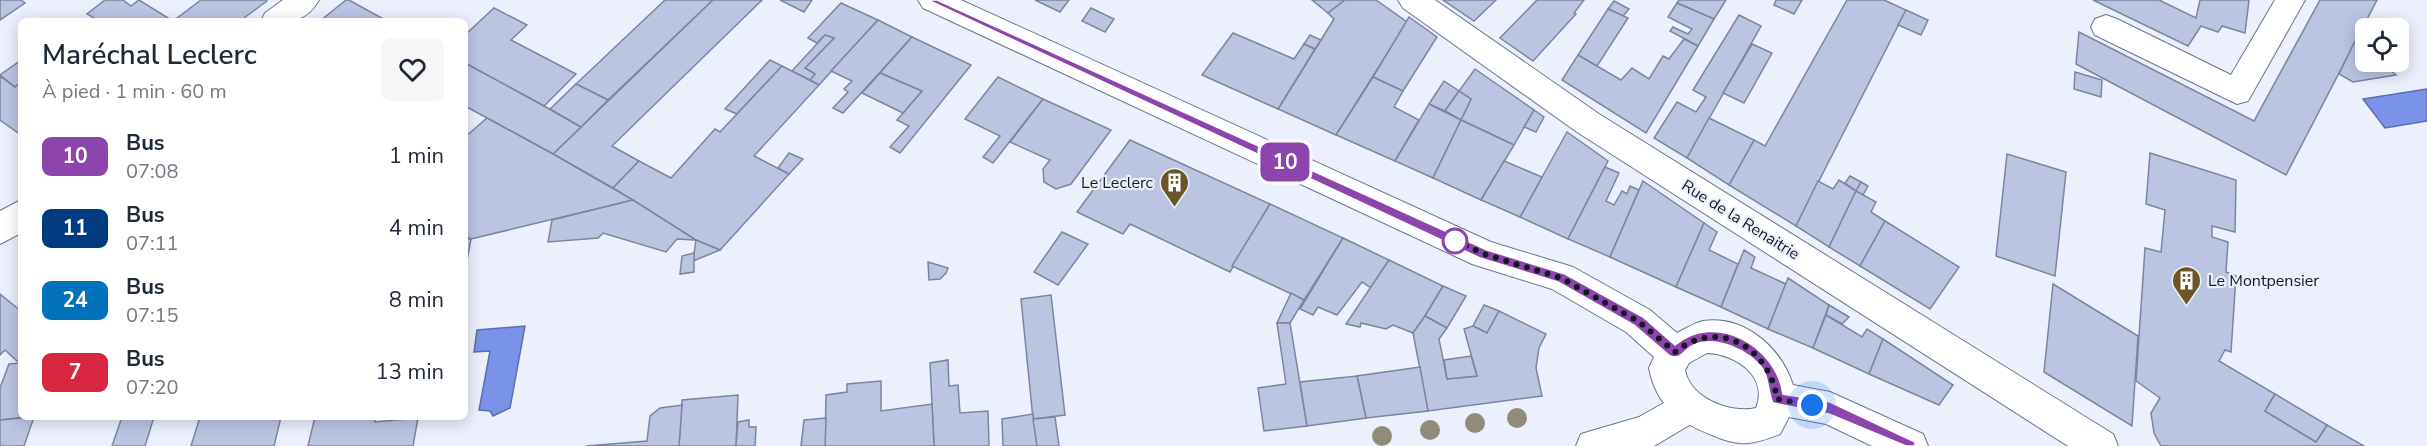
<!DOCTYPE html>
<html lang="fr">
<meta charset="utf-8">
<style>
:root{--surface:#fff;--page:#f6f6f7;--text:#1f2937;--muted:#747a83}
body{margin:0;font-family:"Nunito Sans",sans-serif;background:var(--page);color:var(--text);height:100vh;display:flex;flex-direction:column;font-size:22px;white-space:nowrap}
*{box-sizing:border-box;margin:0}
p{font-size:20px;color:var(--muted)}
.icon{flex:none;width:33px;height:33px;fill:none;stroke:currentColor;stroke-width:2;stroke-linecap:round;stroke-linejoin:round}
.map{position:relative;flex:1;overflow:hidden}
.side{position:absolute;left:18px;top:18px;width:450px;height:402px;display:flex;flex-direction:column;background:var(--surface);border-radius:9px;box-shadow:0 3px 15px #0003}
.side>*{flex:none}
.badge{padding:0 12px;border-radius:9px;font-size:21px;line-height:39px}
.fabs{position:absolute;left:2355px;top:18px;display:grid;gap:12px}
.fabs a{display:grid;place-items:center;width:54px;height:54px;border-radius:9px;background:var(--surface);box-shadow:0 3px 15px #0003;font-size:30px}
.you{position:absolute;width:30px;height:30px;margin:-15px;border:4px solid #fff;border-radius:50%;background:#1a73e8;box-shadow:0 0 0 9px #1a73e833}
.map>.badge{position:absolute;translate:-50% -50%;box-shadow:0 0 0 3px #fff}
.round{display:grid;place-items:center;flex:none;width:63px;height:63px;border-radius:9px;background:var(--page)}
.summary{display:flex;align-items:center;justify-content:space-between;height:102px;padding:0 24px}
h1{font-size:28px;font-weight:600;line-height:45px}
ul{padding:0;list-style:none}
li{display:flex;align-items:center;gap:18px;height:72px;padding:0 24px}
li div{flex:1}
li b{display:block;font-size:22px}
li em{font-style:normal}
li .badge{min-width:66px;font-weight:700;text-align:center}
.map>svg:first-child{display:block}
.water{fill:#7a93e8;stroke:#5c6ead;stroke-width:1.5}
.building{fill:#bbc5e2;stroke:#7c85a0;stroke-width:1.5}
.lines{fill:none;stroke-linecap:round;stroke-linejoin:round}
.minor-casing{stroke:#6b758f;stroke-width:2}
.major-casing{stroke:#6b758f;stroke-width:2}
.minor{fill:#fff;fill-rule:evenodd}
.major{fill:#fff;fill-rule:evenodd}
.tree{fill:#938b79}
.line{fill:#8e44ad;stroke:#fff;stroke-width:1.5}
.walk{stroke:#151823;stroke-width:6;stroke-dasharray:0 10.8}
.stop-dot{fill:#fff;stroke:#8e44ad;stroke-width:3}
.labels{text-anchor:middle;stroke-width:4.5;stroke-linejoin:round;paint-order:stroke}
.poi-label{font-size:16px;fill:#151823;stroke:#ebf0fc;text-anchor:end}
.street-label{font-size:16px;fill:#151823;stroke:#ebf0fc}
</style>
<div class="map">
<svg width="2427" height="446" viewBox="0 0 2427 446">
<rect width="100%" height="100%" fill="#ebf0fc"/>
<g class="water">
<polygon points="2427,89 2427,121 2385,128 2363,99"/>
<polygon points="525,326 510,408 493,416 490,411 479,410 490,351 474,352 477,330"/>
</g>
<g class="building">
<polygon points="0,0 21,0 25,3 0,20"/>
<polygon points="105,0 123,0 131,6 139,0 173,21 99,21 87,14"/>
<polygon points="201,0 266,0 267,1 240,21 173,21"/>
<polygon points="346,0 349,0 387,21 320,21"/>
<polygon points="665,0 713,0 608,100 576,84"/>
<polygon points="713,0 762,0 612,146 639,161 613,188 553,154"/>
<polygon points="780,0 812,0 804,12"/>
<polygon points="1035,0 1069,0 1060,12"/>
<polygon points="1312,0 1345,0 1328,13"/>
<polygon points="1345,0 1376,0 1407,22 1336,135 1278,109 1334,19 1328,13"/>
<polygon points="1443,0 1496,0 1474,21"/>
<polygon points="1537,0 1584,0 1574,13 1576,14 1533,61 1500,38"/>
<polygon points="1679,0 1726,0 1714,19 1677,3"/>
<polygon points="1776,0 1802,0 1794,14 1774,5"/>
<polygon points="1847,0 1884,0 1906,10 1796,226 1729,185 1754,140 1765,146"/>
<polygon points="2093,0 2159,0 2196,18 2200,0 2249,0 2245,33 2222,26 2218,32 2201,26 2188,46"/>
<polygon points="2320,0 2377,0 2286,175 2076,64 2079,32 2254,121"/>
<polygon points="1614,1 1629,9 1623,16 1608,9"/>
<polygon points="841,3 878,20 819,85 810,80 815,74 805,68 834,38 825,35 817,43 808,38"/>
<polygon points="1677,3 1714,19 1698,46 1670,31 1673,27 1688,34 1692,29 1668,17"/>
<polygon points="494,8 527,25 511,40 576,74 544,106 465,63 465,35"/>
<polygon points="1091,8 1114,19 1105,32 1082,21"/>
<polygon points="1608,9 1628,18 1597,66 1578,55"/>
<polygon points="1906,10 1928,20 1921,35 1898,25"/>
<polygon points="1739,15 1761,26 1687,158 1654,138 1677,102 1696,112 1706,97 1693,90"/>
<polygon points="1409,17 1437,37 1403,91 1373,77"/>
<polygon points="878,20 912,37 843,113 833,108 848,92 844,89 852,81 831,71"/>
<polygon points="1233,33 1294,59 1304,44 1315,49 1278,109 1202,75"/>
<polygon points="825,35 834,38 805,68 815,74 810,80 792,71"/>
<polygon points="1310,35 1321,40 1315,49 1304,44"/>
<polygon points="912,37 971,65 900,153 890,147 909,126 897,120 922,91 880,73"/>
<polygon points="1684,39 1698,46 1646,133 1562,80 1578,55 1621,80 1632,68 1649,79 1663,56 1669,59"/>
<polygon points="2356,39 2366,48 2366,62 2381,62 2396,75 2353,82 2339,74"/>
<polygon points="1752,44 1772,53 1744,103 1723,93"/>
<polygon points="770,60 782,66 737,114 725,109"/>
<polygon points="20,61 21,82 15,87 0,75"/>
<polygon points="465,63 544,106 581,127 553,154 465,106"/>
<polygon points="782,66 819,85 754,156 789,174 720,250 696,240 613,188 639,161 671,178 715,129 720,132"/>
<polygon points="1475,69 1534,110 1514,145 1461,120 1471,99 1459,91"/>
<polygon points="2075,72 2102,80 2101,97 2074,89"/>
<polygon points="880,73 922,91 903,113 862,93"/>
<polygon points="0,76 15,87 21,82 21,135 0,120"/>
<polygon points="998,77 1043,99 993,163 983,157 1000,136 965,119"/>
<polygon points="1373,77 1403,91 1394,107 1419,120 1395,161 1336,135"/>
<polygon points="1444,81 1459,91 1445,111 1429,104"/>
<polygon points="576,84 608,100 581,127 550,109"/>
<polygon points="1459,91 1471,99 1461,120 1445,111"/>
<polygon points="1043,99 1111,130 1071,184 1056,189 1044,182 1043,169 1050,160 1010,142"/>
<polygon points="1429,104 1461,120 1433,178 1395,161"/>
<polygon points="1534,110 1544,117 1536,132 1524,127"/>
<polygon points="487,118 553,154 633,200 471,239 465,236 465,137"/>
<polygon points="1709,118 1754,140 1729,185 1687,158"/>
<polygon points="1461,120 1514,145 1481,200 1433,178"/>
<polygon points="1567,132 1608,161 1568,239 1520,217"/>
<polygon points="1130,140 1270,204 1230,272 1130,224 1123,234 1077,212"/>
<polygon points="789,153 803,159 789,174 778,168"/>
<polygon points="2150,153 2236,180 2235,232 2212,226 2212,237 2228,242 2226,272 2236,276 2231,352 2225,350 2219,361 2275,394 2265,411 2316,442 2327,425 2364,446 2161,446 2154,433 2151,413 2160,398 2136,381 2145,248 2161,252 2165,210 2146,204"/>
<polygon points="2007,154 2066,172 2055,276 1996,256"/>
<polygon points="1504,161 1542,177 1520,217 1481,200"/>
<polygon points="1605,167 1619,173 1606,201 1614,205 1622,191 1627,194 1630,186 1639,190 1610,257 1568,239"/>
<polygon points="1850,176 1861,182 1856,191 1845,183"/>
<polygon points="1839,180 1856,191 1829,247 1796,226 1818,181 1833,189"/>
<polygon points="1643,181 1704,223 1676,287 1610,257"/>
<polygon points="1861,182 1868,186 1863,195 1856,191"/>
<polygon points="1856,191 1876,202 1871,212 1885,221 1860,266 1829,247"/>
<polygon points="633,200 696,240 677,239 666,252 603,233 598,238 548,242 552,220"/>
<polygon points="1270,204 1343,238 1304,300 1232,266"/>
<polygon points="1885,221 1959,267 1930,309 1860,266"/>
<polygon points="1704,223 1717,232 1709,250 1738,264 1721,307 1676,287"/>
<polygon points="1062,232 1088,244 1058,285 1034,272"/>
<polygon points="1343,238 1389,260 1371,288 1362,282 1337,315 1318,307 1313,315 1300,309"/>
<polygon points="471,239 465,271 465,240"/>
<polygon points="696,240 720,250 693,261"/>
<polygon points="1744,250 1755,257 1751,268 1786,284 1768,329 1721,307"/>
<polygon points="694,253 694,272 680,274 682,256"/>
<polygon points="1389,260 1443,286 1425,316 1413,333 1393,325 1386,329 1361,323 1360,327 1346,324"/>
<polygon points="928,262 948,268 946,273 940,279 929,280"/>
<polygon points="1788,278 1829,305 1813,348 1768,329"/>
<polygon points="2053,284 2138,336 2132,426 2044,372"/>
<polygon points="1443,286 1466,296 1447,328 1425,316"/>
<polygon points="1291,293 1304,300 1290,323 1277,323"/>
<polygon points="0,294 21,311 21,358 17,361 5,350 0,355"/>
<polygon points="1051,295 1065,415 1033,419 1021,299"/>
<polygon points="1484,305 1499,311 1487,333 1473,326"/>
<polygon points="1829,305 1849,317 1842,324 1826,315"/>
<polygon points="1499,311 1546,334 1539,348 1536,368 1542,396 1428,411 1413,333 1425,316 1447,328 1439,339 1447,379 1477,376 1464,329 1473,326 1487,333"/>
<polygon points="1826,315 1862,337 1867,329 1883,339 1869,374 1813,348"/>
<polygon points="1277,323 1290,323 1307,426 1264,431 1258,388 1286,384"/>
<polygon points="1883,339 1953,385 1939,405 1869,374"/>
<polygon points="1471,356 1477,376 1447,379 1444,360"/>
<polygon points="948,360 949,386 958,385 960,413 988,411 989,446 934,446 930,363"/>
<polygon points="21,363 21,417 25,417 0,420 0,388 9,364"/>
<polygon points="1420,367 1428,411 1366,418 1357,376"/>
<polygon points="1357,376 1366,418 1307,426 1300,382"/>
<polygon points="881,381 881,411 932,404 934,446 825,446 826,395 847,392 847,384"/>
<polygon points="2275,394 2327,425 2316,442 2265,411"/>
<polygon points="738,395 736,446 679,446 682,400"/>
<polygon points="682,405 679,446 586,446 647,441 650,416 660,408"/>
<polygon points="1033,414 1037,446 1003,446 1002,419"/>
<polygon points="34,417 24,446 0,446 0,420"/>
<polygon points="122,417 154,417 145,446 112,446"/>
<polygon points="200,417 281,417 274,446 191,446"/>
<polygon points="315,417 375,417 375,422 418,418 413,446 308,446"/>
<polygon points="1055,417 1059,446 1037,446 1033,419"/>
<polygon points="826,418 825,446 801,446 804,420"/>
<polygon points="749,420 749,427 756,427 755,446 736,446 738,422"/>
</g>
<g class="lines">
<defs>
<g id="minor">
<path d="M283,0h36c-14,25 -33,21 -58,21l4,-8z"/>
<polygon points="1398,0 1435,0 1599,114 2113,434 2118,446 2068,446 1577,132 1403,8"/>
<polygon points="2275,0 2305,0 2248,101 2237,104 2095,35 2091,27 2095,19 2106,15 2117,19 2231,75"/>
<polygon points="21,200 21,233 0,244 0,211"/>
<polygon points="1680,394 1693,399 1698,411 1693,423 1654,446 1576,446 1581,434 1639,417"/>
</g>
<path id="major" d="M918,0h43l530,242 82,25 77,43 27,23c8,-4 17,-10 26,-12 42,-6 78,27 90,64l37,7 93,42 5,12h-56l-46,-22 -37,-7 -9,17c-10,4 -21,8 -32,9 -12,1 -25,-3 -36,-8 -34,-13 -56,-30 -63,-67l5,-11 -28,-25 -74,-43 -80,-25 -549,-256zM1707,353c28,1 62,23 49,55 -26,6 -66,-10 -71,-38l4,-7z"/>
</defs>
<use href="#minor" class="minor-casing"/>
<use href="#major" class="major-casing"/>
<use href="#minor" class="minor"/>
<use href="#major" class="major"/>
</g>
<g class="tree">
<circle cx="1517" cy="418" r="10"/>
<circle cx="1475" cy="423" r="10"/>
<circle cx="1430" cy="430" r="10"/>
<circle cx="1382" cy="436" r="10"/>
</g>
<path class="line" d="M928,0h9l550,250 78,24 78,43 32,28c41,-34 101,1 108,49l47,8 85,40v4h-9l-77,-32 -56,-11c-5,-11 -4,-22 -9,-32 -13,-21 -51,-38 -74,-24 -7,5 -10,13 -20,9l-36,-31 -76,-43 -78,-24z"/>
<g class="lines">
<path class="walk" d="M1455,241l-9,-5 38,18 77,24 77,43 37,31c43,-35 95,-4 102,47l35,6"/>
</g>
<defs>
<symbol id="building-pin" viewBox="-11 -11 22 30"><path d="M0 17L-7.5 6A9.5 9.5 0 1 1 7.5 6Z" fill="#6c5625" stroke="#ebf0fc"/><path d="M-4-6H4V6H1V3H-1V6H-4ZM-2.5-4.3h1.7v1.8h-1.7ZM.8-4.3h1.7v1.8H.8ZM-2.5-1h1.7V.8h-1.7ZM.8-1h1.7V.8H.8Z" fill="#fff"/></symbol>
</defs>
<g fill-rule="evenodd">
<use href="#building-pin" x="1158" y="166" width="33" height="45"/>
<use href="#building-pin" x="2170" y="264" width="33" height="45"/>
</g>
<circle class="stop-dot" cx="1455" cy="241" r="12"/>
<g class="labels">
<g class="poi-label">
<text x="1153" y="188">Le Leclerc</text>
<text x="2208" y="286" text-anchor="start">Le Montpensier</text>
</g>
<g class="street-label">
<text transform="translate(1741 219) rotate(32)" y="6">Rue de la Renaitrie</text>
</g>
</g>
</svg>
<div class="fabs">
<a><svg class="icon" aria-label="locate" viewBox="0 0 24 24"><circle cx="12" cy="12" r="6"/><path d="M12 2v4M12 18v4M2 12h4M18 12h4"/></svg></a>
</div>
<div class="you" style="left:1812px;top:405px"></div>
<b class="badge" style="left:1285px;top:162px;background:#8e44ad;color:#fff">10</b>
<section class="side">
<div class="summary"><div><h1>Maréchal Leclerc</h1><p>À pied · 1 min · 60 m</p></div><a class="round"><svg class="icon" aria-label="heart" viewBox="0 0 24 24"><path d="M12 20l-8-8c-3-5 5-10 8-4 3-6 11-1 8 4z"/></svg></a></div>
<ul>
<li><span class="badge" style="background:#8e44ad;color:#fff">10</span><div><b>Bus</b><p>07:08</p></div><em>1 min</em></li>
<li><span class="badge" style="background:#003b80;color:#fff">11</span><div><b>Bus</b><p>07:11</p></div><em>4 min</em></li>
<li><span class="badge" style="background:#0072bc;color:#fff">24</span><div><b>Bus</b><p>07:15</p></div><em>8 min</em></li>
<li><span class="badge" style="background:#d7263d;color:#fff">7</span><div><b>Bus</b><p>07:20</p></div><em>13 min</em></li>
</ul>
</section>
</div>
